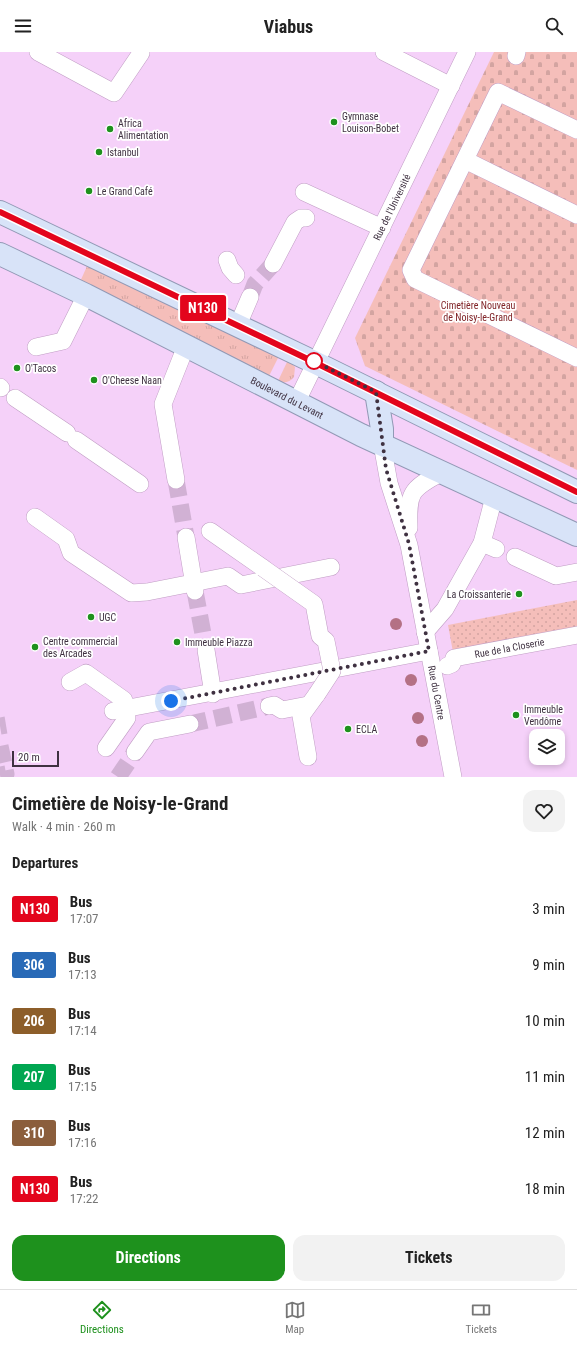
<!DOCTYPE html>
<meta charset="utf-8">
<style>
:root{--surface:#fff;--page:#f2f2f2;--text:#222;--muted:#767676;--line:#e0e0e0;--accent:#1e911d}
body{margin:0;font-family:"Roboto Condensed",sans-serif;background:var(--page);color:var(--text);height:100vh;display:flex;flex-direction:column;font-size:15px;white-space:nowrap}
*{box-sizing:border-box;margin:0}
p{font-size:13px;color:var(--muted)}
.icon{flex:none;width:22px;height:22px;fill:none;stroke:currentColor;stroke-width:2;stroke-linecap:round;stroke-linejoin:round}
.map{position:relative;height:725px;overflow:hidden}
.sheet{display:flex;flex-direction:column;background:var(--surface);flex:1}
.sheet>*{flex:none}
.badge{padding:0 8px;border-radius:3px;font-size:14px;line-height:26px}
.controls{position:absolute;left:529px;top:677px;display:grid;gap:8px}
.controls a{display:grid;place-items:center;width:36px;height:36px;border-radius:8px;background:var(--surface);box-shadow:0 2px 6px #0003;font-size:20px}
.scale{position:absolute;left:12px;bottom:10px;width:47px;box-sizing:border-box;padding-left:4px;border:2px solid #3f3141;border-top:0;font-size:11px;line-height:14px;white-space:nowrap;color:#3f3141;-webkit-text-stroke:3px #fff;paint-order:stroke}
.you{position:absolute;width:20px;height:20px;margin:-10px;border:3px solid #fff;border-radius:50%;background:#1a73e8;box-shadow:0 0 0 6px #1a73e833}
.map>.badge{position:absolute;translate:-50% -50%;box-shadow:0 0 0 2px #fff}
h2{padding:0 12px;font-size:15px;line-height:36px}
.round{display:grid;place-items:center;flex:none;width:42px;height:42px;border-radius:12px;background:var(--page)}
.overview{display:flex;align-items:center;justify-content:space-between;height:68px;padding:0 12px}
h1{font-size:19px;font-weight:700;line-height:30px}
.action{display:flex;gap:8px;margin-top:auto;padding:8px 12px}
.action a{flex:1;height:46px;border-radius:12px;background:var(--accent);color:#fff;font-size:16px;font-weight:700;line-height:46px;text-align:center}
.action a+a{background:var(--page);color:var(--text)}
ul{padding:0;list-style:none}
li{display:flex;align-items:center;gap:12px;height:56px;padding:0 12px}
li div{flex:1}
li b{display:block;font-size:15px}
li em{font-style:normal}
li .badge{min-width:44px;font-weight:700;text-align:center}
header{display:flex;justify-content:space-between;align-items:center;height:52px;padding:0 12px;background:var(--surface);font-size:18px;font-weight:700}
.tab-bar{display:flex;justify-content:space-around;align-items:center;height:56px;border-top:1px solid var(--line);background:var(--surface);font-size:11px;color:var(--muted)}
.tab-bar a{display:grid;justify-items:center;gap:2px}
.tab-bar .current{color:var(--accent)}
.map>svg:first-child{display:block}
.grass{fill:url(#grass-tufts)}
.cemetery{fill:url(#cemetery-stones)}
.park{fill:url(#park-dots)}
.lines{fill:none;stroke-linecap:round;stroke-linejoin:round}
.minor-tunnel{stroke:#d1b1d4;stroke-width:17;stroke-dasharray:17 8;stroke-linecap:butt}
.minor-casing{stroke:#c09dc4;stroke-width:18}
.major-casing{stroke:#9299b5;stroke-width:24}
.minor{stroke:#fff;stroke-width:17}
.major{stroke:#d8e3f8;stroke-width:22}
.minor-bridge-casing{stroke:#c09dc4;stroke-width:18;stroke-linecap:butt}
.minor-bridge{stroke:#fff;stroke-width:17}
.tree{fill:#b47185}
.line-casing{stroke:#fff;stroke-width:9}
.line{stroke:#e3051c;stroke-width:6}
.walk{stroke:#3f3141;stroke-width:4;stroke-dasharray:0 7.2}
.poi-dot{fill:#1e911d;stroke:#fff;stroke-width:1.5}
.stop-dot{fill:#fff;stroke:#e3051c;stroke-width:2}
.labels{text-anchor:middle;stroke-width:3.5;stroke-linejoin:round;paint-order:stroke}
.poi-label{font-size:10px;fill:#3f3141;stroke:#fff;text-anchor:start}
.street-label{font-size:10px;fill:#3f3141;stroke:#fff}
.park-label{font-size:10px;fill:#7f2226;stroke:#fff}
</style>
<header><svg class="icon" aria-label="menu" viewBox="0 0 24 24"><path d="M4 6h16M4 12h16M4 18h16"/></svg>Viabus<svg class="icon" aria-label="search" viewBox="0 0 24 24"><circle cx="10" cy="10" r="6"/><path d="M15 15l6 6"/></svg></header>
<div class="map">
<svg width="577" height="725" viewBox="0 0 577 725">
<defs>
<pattern id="grass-tufts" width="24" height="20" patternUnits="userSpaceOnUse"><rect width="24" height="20" fill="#f5beba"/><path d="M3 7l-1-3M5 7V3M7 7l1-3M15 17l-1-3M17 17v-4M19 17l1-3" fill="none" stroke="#d3a4a1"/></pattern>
<pattern id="cemetery-stones" width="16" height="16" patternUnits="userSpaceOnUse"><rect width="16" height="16" fill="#f5beba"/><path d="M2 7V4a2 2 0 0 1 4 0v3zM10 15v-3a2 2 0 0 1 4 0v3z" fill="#d3a4a1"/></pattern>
<pattern id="park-dots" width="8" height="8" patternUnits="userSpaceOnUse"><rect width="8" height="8" fill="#f5beba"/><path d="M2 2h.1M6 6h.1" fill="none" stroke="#d3a4a1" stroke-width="1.8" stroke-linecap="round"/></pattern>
</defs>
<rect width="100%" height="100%" fill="#f5d1f9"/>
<g class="grass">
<polygon points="88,212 279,304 269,324 79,232"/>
<path d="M288,308l7,7 -1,10c-4,5 -10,7 -16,4z"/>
</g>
<polygon class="cemetery" points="494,0 577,0 577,418 365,314 355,286"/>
<polygon class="park" points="577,548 577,577 453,600 448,573"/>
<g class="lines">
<g class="minor-tunnel">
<polyline points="250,245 255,232 273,212"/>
<polyline points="176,428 186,485"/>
<polyline points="195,539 206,598"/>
<polyline points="190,672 269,654"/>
<polyline points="0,674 6,673"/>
<polyline points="0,694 6,722 0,723"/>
<polyline points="118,725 135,700"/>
</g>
<defs>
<g id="minor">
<polyline points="38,0 114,41 141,1"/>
<polyline points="384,0 451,34"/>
<polyline points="516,4 517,0"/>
<polyline points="577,78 498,40 411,218 415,227 577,306"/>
<polyline points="465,108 577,163"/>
<polyline points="304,140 382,176"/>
<polyline points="227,208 230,216 236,223"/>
<polyline points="273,212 295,170 301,166 306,166"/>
<polyline points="238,273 250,245"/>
<polyline points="36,295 63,289 86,243"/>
<polyline points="0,335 1,336"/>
<polyline points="15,346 67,381"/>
<path id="s1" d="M296,351l171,-351"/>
<polyline points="76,388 140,432"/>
<path id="s2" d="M382,392l7,39 20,62 44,232"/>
<polyline points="176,428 163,352 186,294"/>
<polyline points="35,465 66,487 71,501 131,541 147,540 228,524 241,533 331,515"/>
<path d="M409,476c-1,-35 1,-39 32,-55"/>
<polyline points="210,479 263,516"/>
<polyline points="186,485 195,539"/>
<polyline points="482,491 496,497"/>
<polyline points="515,505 556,524 577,520"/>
<polyline points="425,580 445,557 482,491 494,445"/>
<polyline points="206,598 213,642"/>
<path id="s3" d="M447,614l5,-2 2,-6 123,-23"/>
<polyline points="70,630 86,621 124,648 127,666 106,696"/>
<polyline points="269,654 274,653 282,658 308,653"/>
<polyline points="113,659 429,599"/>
<polyline points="135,700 149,680 190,672"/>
<polyline points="308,705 301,664 317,642"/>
</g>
<g id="major">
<polyline points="0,160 316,311 577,440"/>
<path id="s4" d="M0,202l86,41 275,140 216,100"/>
<polyline points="376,340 382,377 382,392"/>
</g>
</defs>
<use href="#minor" class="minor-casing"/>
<use href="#major" class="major-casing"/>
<use href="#minor" class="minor"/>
<use href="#major" class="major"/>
<defs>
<polyline id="minor-bridge" points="263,516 314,552 320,584 326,589 332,619 317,642"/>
</defs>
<use href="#minor-bridge" class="minor-bridge-casing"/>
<use href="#minor-bridge" class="minor-bridge"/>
</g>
<g class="tree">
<circle cx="396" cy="572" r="6"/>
<circle cx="411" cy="628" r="6"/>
<circle cx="418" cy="666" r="6"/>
<circle cx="422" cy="689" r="6"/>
</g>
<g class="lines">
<defs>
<polyline id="line" points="0,160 316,311 577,440"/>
</defs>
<use href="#line" class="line-casing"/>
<use href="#line" class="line"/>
<polyline class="walk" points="171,649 429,599 409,492 386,417 376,340 314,309"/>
</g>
<g class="poi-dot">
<circle cx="334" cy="70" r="4"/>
<circle cx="110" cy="77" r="4"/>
<circle cx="99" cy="100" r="4"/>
<circle cx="89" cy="139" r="4"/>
<circle cx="17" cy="316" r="4"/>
<circle cx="94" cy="328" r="4"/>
<circle cx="519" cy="542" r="4"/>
<circle cx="91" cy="565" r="4"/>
<circle cx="177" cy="590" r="4"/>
<circle cx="35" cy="595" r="4"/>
<circle cx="516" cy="663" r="4"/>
<circle cx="348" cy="677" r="4"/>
</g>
<circle class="stop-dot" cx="314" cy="309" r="8"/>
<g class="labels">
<g class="poi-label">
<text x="342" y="68">Gymnase<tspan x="342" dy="12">Louison-Bobet</tspan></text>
<text x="118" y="75">Africa<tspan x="118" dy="12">Alimentation</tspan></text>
<text x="107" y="104">Istanbul</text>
<text x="97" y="143">Le Grand Café</text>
<text x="25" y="320">O'Tacos</text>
<text x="102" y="332">O'Cheese Naan</text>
<text x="511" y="546" text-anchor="end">La Croissanterie</text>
<text x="99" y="569">UGC</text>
<text x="43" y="593">Centre commercial<tspan x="43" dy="12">des Arcades</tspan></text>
<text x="185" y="594">Immeuble Piazza</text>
<text x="524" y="661">Immeuble<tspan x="524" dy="12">Vendôme</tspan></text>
<text x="356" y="681">ECLA</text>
</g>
<g class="street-label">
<text dy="4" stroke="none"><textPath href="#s1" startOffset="218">Rue de l'Université</textPath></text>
<text dy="4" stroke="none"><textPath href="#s4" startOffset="321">Boulevard du Levant</textPath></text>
<text dy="4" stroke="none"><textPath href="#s3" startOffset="68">Rue de la Closerie</textPath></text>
<text dy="4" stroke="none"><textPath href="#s2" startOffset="255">Rue du Centre</textPath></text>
</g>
<g class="park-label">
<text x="478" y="257">Cimetière Nouveau<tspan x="478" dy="12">de Noisy-le-Grand</tspan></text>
</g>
</g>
</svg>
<div class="controls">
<a><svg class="icon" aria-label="layers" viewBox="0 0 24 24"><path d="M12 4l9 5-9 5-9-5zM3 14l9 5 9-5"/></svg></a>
</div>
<div class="scale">20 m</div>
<div class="you" style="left:171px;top:649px"></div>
<b class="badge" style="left:203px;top:256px;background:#e3051c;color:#fff">N130</b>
</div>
<section class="sheet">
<div class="overview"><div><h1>Cimetière de Noisy-le-Grand</h1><p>Walk · 4 min · 260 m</p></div><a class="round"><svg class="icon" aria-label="heart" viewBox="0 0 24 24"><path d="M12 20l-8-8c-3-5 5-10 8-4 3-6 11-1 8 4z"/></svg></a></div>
<h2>Departures</h2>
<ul>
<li><span class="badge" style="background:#e3051c;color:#fff">N130</span><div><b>Bus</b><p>17:07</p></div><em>3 min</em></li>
<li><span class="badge" style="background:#286ab7;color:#fff">306</span><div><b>Bus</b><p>17:13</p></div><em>9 min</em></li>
<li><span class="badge" style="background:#8d5e2a;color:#fff">206</span><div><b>Bus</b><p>17:14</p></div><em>10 min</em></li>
<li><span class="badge" style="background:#00a651;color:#fff">207</span><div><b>Bus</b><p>17:15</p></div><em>11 min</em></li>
<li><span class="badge" style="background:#8b5e3c;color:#fff">310</span><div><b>Bus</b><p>17:16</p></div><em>12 min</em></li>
<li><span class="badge" style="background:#e3051c;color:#fff">N130</span><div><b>Bus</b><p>17:22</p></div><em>18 min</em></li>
</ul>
<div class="action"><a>Directions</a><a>Tickets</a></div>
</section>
<nav class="tab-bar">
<a class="current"><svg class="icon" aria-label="directions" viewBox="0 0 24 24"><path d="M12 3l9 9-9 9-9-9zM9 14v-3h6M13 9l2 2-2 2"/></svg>Directions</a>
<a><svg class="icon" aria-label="map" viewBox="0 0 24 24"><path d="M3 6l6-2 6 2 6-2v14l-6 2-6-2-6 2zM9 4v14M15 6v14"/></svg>Map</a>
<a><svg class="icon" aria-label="tickets" viewBox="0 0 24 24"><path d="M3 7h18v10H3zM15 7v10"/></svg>Tickets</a>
</nav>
